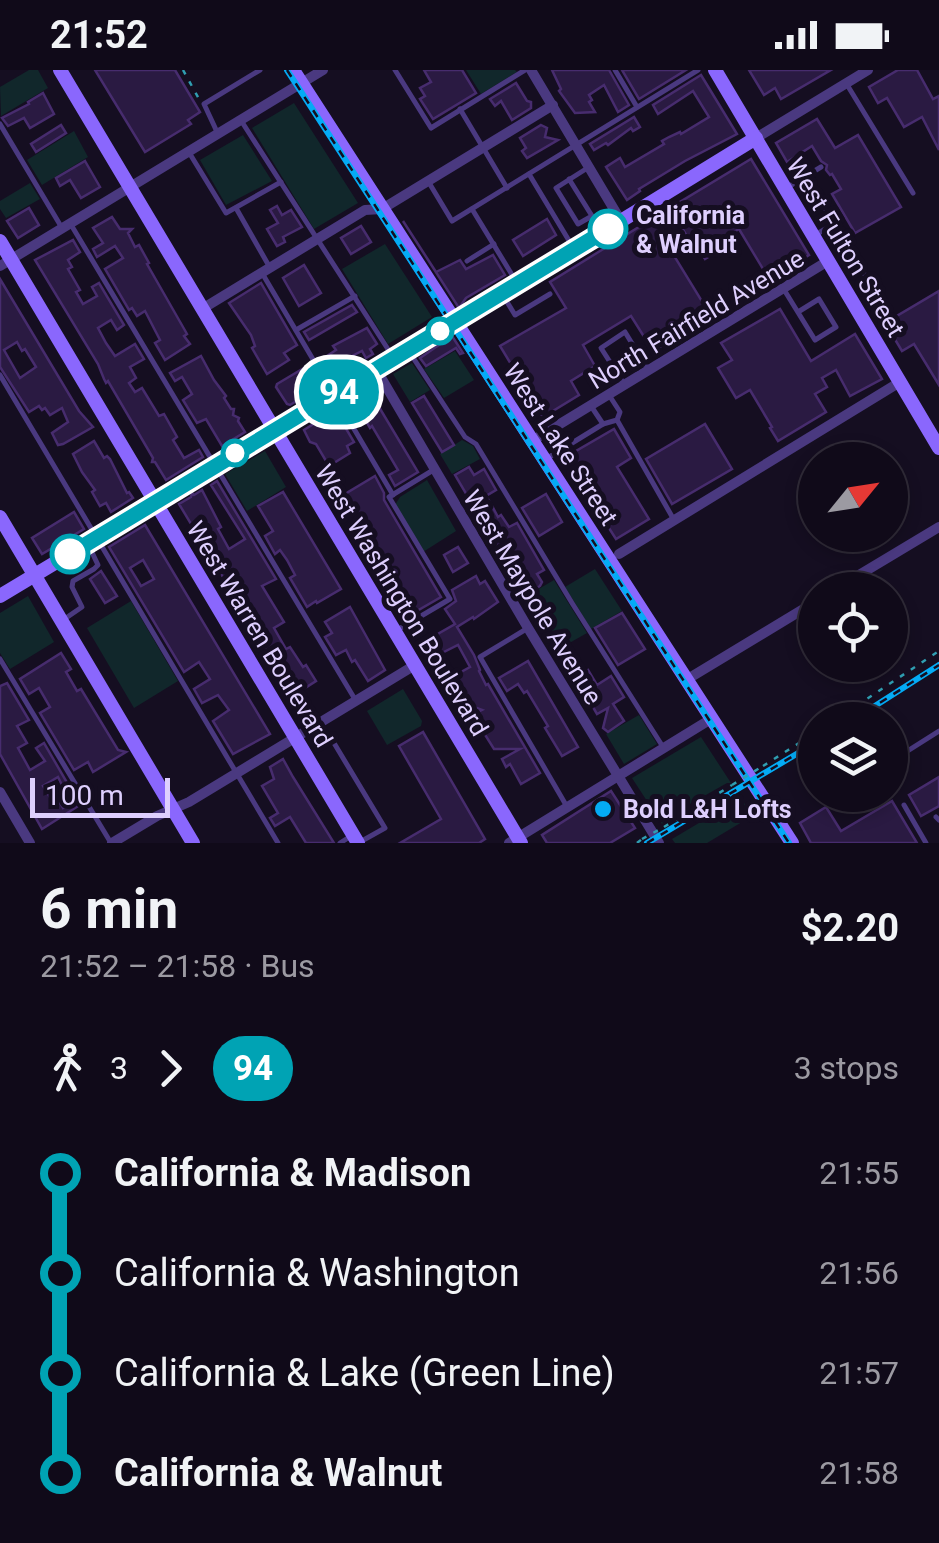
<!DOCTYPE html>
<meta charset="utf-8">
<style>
:root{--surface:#100a19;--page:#191322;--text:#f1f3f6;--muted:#9c9aa2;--line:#302b38}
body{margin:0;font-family:Roboto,sans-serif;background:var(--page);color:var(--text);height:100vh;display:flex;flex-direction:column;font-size:38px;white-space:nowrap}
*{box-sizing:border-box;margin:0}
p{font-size:32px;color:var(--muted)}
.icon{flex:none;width:55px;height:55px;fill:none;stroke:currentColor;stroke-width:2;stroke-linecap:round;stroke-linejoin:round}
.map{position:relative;height:773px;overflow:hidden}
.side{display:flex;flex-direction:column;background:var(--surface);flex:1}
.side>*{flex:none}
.badge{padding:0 20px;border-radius:32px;font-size:35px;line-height:65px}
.needle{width:65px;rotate:60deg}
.tools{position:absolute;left:798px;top:372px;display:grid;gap:20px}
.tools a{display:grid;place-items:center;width:110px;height:110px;border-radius:50%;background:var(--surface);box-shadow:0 5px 15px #0003,0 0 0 2px var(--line);font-size:50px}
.scale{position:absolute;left:30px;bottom:25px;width:140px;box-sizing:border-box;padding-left:10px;border:5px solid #decffe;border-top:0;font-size:28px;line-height:35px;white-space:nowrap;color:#decffe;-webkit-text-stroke:8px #150e21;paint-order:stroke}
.map>.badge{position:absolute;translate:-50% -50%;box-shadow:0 0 0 5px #fff}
.legs{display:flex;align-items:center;gap:15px;height:110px;padding:0 40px;font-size:32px}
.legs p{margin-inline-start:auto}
.summary{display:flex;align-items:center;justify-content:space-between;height:170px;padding:0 40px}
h1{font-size:55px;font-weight:700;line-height:75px}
ul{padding:0 40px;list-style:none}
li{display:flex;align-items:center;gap:35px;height:100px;font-size:38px}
li i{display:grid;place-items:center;width:15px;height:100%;margin:0 12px;background:currentColor}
li i::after{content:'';width:25px;height:25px;margin:-12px;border:8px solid;border-radius:50%;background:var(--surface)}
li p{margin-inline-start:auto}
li:first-child i{background:linear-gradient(#0000 50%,currentColor 0)}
li:last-child i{background:linear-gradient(currentColor 50%,#0000 0)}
.status{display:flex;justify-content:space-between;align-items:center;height:70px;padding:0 50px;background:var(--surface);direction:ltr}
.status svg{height:28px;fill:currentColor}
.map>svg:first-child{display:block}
.green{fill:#11272b}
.building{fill:#2a1a42;stroke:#472c6e;stroke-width:2.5;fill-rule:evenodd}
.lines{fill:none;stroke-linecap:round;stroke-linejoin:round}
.path{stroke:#309eb1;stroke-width:2.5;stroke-dasharray:5 8;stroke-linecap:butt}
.lane{stroke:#4a3980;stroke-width:5}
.street{stroke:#4a3980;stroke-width:10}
.secondary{stroke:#8a67fd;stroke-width:14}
.rail-casing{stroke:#04abf5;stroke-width:6}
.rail{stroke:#150e21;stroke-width:2.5;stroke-dasharray:8;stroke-linecap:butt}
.path-bridge{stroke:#309eb1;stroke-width:2.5;stroke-dasharray:5 8;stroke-linecap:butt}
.line-1-casing{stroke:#fff;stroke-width:22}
.line-1{stroke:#00a3b4;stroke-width:15}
.stop-1-dot{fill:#fff;stroke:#00a3b4;stroke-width:5}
.poi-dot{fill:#04abf5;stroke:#150e21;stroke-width:4}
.labels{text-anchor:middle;stroke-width:10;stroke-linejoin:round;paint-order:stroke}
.stop-label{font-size:25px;font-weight:bold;fill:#decffe;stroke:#150e21;text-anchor:start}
.street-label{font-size:25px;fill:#decffe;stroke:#150e21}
.poi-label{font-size:25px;font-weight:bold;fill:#decffe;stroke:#150e21;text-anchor:start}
</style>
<div class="status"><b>21:52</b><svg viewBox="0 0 49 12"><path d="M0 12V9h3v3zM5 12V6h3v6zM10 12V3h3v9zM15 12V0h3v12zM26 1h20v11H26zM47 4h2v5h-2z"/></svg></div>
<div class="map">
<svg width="939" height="773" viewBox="0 0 939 773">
<rect width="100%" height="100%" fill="#150e21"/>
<g class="green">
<polygon points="29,0 38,0 48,18 1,46 0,17"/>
<polygon points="466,0 515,0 517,2 481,24"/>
<polygon points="294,33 358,133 314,159 252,58"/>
<polygon points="74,61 88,87 42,115 27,90"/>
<polygon points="243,65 272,111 226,135 200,90"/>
<polygon points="30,113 40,129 6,148 0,139 0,131"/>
<polygon points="385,174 432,247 388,274 342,199"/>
<polygon points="455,281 474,310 444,328 424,299"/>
<polygon points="412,293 430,320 410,332 393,304"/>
<polygon points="462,370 473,376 480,389 452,404 440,384"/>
<polygon points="265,381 286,417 247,441 225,404"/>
<polygon points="427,410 456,461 423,482 395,435 400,427"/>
<polygon points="595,499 622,541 591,559 565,517"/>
<polygon points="554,510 587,563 557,580 525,527"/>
<polygon points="28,526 54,572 10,599 0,583 0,543"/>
<polygon points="131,531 178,611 134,638 87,558"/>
<polygon points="403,619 422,651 421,656 387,675 367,641"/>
<polygon points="639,645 657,674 624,694 606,664"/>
<polygon points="701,667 731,713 727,713 667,747 662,754 632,708"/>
<polygon points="741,728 752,746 707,773 675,773 672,769"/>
</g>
<g class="building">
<polygon points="95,0 175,0 200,42 188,50 191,54 145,82"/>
<polygon points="424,0 462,0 476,23 433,49 420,29 425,26 420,18 431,12"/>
<polygon points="552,0 609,0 629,35 618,42 604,15 589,25 592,30 589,32 595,42 575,43 559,21 561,19"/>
<polygon points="622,0 686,0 639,29"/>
<polygon points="749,0 831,0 781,29 775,18 764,25"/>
<polygon points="898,0 917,0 933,29 939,26 939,80 922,47 904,57 887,28 878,33 869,17"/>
<polygon points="701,5 737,64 685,91 639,119 640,121 627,130 606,97 620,88 625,97 664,74 662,71 669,67 680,62 681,64 709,47 693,21 658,44 653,35"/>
<polygon points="516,13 527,31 531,32 531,38 512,50 501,31 495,36 490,29"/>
<polygon points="43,23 54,44 30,58 24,48 8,56 2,48 29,34 28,32"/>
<polygon points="634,47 640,57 633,61 631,58 608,75 606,73 594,80 590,74"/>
<polygon points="817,49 835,78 858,65 901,137 855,163 832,124 841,119 832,104 830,105 826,100 827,95 821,91 812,76 787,92 776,73"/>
<polygon points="61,55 66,63 36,82 31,74"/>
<polygon points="541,55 547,58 545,67 558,70 527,88 522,81 526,78 520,68"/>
<polygon points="751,89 809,185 769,209 739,159 724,168 728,175 705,189 700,181 697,183 670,138"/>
<polygon points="85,91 100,117 81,128 70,110 60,116 56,108"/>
<polygon points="277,136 282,145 291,140 302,157 283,167 285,172 277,176 267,159 278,153 270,140"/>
<polygon points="29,138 39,155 18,168 7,151"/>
<polygon points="112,147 120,159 132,159 128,163 135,177 139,175 149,193 147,194 187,264 184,266 190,274 165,290 155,273 160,270 145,241 137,246 132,238 129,240 105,199 123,188 115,176 97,187 93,179 103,173 93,158"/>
<polygon points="655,147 668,169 665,171 711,246 653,281 631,246 583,275 595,296 571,311 579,325 543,347 500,276 566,238 550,212"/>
<polygon points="547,149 556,165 523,186 513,170"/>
<polygon points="403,151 436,202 460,190 466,199 493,185 505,205 466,228 459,238"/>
<polygon points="361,156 371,172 351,184 341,168"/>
<polygon points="73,170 80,182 68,190 72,197 68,199 80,220 76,222 83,234 97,226 92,217 99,213 124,255 117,260 111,250 98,258 106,273 115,286 135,274 144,289 130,297 136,308 129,313 135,322 142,318 159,346 164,344 177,367 173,370 184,388 199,380 203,387 166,410 155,392 152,392 153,388 108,311 106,313 104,309 98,294 35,190"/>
<polygon points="304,195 321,223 299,236 283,208"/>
<path d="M0,209l79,132 14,16 -30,17 -5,1 -6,-12 16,-11 -6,-14 -12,7 -5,-7 -3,2 -3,-4 -10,6 -29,-45zM17,272l5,9 3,-2 11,18 -16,11 -16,-28z"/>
<polygon points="261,213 297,275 284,283 289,290 267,304 252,278 255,276 251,265 229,233"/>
<polygon points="939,221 939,315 914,274 902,281 885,253"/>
<polygon points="352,235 357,242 309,270 304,262"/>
<polygon points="780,239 811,291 855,264 882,309 850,326 836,300 822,308 827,317 815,324 826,342 778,371 770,358 772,357 750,320 736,328 718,298 732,290 721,273"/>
<polygon points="367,258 377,274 370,279 373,284 366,288 362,281 352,286 333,298 335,302 330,305 321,290 336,280 333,276"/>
<polygon points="452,266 463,283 460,284 456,278 426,296 420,288"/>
<polygon points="201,286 214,310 226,326 224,328 231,339 234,339 233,345 239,348 238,351 245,362 222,376 206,349 197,353 183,330 192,324 182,307 175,311 170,303"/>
<polygon points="304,298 316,319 290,335 287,334 276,317 277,314"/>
<polygon points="424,326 454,375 442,382 412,333"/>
<polygon points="373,327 418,402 395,416 389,405 398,400 372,356 370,358 366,351 368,350 360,335"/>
<polygon points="331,343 333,345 338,345 354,372 347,376 350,383 329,396 316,374 310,372 304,360"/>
<polygon points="705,354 732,399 672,434 646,389"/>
<polygon points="614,359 631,388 617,397 649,449 616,469 564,388"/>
<polygon points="94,371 104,388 107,386 110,389 127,423 129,422 133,428 111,442 106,433 100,436 92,422 95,420 82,402 73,384"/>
<polygon points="469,397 474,405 484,399 496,420 486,426 491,434 498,447 501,445 509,457 517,453 544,500 537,504 542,512 540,516 526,525 455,405"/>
<polygon points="375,406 384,423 384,430 441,527 415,542 394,507 382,492 384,491 360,456 357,444 345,424"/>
<polygon points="217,411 276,509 262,516 284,552 274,558 286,579 290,577 303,597 306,595 316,611 294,625 179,434 191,427 192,423 194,425 202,420 221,457 218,459 229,479 245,469 211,415"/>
<polygon points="283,422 341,519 317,533 316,531 307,537 290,508 295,505 287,490 280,480 275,484 265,466 273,461 258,436"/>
<polygon points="546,424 562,452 539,466 522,438"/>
<polygon points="74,442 84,459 42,484 32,468"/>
<path d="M145,455l125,209 -37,20 -20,-33 16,-11 -11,-15 -16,8 -8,-14 16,-10 -11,-17 -15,10 -75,-125zM143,490l11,19 -13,7 -11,-18z"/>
<polygon points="458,477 468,493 453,502 444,485"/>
<polygon points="101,501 117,526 105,533 90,509"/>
<polygon points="476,506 480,514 485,511 498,532 474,549 473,547 457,557 474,585 480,600 479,601 486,615 488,614 540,703 521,714 510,694 506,697 502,689 520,679 494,679 479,655 474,651 476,648 474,644 482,640 466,634 452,610 452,607 470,597 458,575 440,584 428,596 434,580 430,573 438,569 436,565 455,554 445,539 456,531 452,520"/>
<polygon points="350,537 385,600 368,611 355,590 352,592 346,580 336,585 325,567 332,563 325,552"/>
<polygon points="622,543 645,579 618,595 595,558"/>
<polygon points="61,583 71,599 66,602 77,621 81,619 118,680 126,682 93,702 88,692 74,700 40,643 50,637 39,618 29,624 20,609"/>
<polygon points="528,591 578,677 562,686 545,658 548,656 527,621 524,623 518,614 507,621 499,608"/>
<polygon points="588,600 597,615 611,606 624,627 613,634 624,651 608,662 603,658 608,638 597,644 576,608"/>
<polygon points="7,613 29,650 17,656 27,673 18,678 30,700 45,691 36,678 44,673 69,716 64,719 58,707 43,716 51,729 56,726 63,738 76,729 80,735 42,759 0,684 0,616"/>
<polygon points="423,662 485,769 479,773 400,773 441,749 399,676"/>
<polygon points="283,689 293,707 334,773 306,773 290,747 275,756 270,748 278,743 262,716 274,709 270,697"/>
<polygon points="939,707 939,736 921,746 909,725"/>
<polygon points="611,721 635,758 610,773 547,773 542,765"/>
<polygon points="892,731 917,773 811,773 800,753 826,737 841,761"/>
</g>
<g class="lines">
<g class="path">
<polyline points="183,0 199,29"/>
<polyline points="835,650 939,581"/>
<polyline points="763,696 815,663"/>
<polyline points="664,757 732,715"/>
<polyline points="637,773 642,769"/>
</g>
<g class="lane">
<polyline points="395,0 431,58 525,0"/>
<polyline points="615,0 637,37"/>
<polyline points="846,13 913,123"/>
<polyline points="460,39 507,118"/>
<polyline points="242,52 393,287"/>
<polyline points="0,54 62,158"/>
<polyline points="218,64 204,34 260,0"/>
<polyline points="190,84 226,143 281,112"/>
<polyline points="529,104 574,179"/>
<polyline points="806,106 876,224"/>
<polyline points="569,109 592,146 578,154 556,118 589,97"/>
<polyline points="428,111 452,151 698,0"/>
<polyline points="788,117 821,97"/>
<polyline points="236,138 269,196"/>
<polyline points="472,139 517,213"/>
<polyline points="70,153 356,631"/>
<polyline points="815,165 834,154"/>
<polyline points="467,191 494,174"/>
<polyline points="262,203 393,425"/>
<polyline points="783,218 815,270 836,257 819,229 798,242"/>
<polyline points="504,227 515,245 550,224"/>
<polyline points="296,260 355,226"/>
<polyline points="410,283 465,367 476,374 572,533 663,677"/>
<polyline points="0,305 278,773"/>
<polyline points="624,314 601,278 625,262 647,298"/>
<polyline points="591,336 603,354 617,350 620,342 609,325"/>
<polyline points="617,350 674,450"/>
<polyline points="546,389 603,354"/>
<polyline points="63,550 82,537 72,517 73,511 94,499 98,495 89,476"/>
<polyline points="528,558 480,587 566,735"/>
<polyline points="399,559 450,529 389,427 435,399"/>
<polyline points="0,589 111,773"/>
<polyline points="334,673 385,758 360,772"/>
<polyline points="890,692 939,661"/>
<polyline points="833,727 837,725"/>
<polyline points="904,735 926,773"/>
<polyline points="936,747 939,750"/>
<polyline points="340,773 351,766"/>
</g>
<g class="street">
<polyline points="531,0 621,151"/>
<polyline points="756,68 868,0"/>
<polyline points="0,196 323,0"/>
<polyline points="202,239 365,140 382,139 553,35"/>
<polyline points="376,299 528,558 659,773"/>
<polyline points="532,371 828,191"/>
<polyline points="619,484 900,312"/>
<polyline points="834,520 939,457"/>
<polyline points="686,610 815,532"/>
<polyline points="0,722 30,773"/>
<polyline points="112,773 157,746 189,732 415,595"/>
<polyline points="509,773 711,649"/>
</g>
<g class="secondary">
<polyline points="60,0 521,773"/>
<polyline points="293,0 792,773"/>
<polyline points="715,0 939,378"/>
<polyline points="0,171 358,773"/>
<polyline points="0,447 193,773"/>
<polyline points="0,526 502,224 756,68"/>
</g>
<defs>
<g id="rail">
<polyline points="287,0 789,773"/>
<polyline points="853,650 939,595"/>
<polyline points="647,773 815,673"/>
</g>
</defs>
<use href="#rail" class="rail-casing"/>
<use href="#rail" class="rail"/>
<g class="path-bridge">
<polyline points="732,715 763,696"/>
<polyline points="642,769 664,757"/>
</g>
</g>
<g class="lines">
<defs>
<polyline id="line-1" points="70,484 608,159"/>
</defs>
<use href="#line-1" class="line-1-casing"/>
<use href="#line-1" class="line-1"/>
</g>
<g class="stop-1-dot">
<circle cx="608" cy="159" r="18"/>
<circle cx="440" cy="261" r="12"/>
<circle cx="235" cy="383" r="12"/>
<circle cx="70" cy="484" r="18"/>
</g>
<circle class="poi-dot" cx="603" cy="739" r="10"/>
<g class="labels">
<g class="stop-label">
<text x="636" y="154">California<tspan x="636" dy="29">&amp; Walnut</tspan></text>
</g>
<g class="street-label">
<text transform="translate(846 177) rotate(59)" y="9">West Fulton Street</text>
<text transform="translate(696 249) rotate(-31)" y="9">North Fairfield Avenue</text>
<text transform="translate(561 374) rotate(57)" y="9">West Lake Street</text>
<text transform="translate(533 527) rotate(59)" y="9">West Maypole Avenue</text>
<text transform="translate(402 530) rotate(59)" y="9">West Washington Boulevard</text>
<text transform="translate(260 564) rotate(59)" y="9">West Warren Boulevard</text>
</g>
<g class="poi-label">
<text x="623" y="748">Bold L&amp;H Lofts</text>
</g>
</g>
</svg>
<div class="tools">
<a><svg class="needle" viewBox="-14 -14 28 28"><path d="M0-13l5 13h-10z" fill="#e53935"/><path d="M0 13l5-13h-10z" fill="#9c9aa2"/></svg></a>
<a><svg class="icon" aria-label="locate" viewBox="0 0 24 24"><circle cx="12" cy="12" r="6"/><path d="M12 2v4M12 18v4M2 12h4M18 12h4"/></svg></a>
<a><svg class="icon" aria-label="layers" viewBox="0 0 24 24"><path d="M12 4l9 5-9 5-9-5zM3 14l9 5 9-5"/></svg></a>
</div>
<div class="scale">100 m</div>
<b class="badge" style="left:339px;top:322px;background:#00a3b4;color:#fff">94</b>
</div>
<section class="side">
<div class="summary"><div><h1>6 min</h1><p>21:52 – 21:58 · Bus</p></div><b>$2.20</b></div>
<div class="legs"><svg class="icon" aria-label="walk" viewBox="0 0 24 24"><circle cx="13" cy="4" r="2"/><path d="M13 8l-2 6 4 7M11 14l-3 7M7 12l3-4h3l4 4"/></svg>3<svg class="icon" aria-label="forward" viewBox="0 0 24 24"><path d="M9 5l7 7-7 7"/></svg><b class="badge" style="background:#00a3b4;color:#fff">94</b><p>3 stops</p></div>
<ul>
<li><i style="color:#00a3b4"></i><b>California &amp; Madison</b><p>21:55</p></li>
<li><i style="color:#00a3b4"></i><span>California &amp; Washington</span><p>21:56</p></li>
<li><i style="color:#00a3b4"></i><span>California &amp; Lake (Green Line)</span><p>21:57</p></li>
<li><i style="color:#00a3b4"></i><b>California &amp; Walnut</b><p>21:58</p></li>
</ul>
</section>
